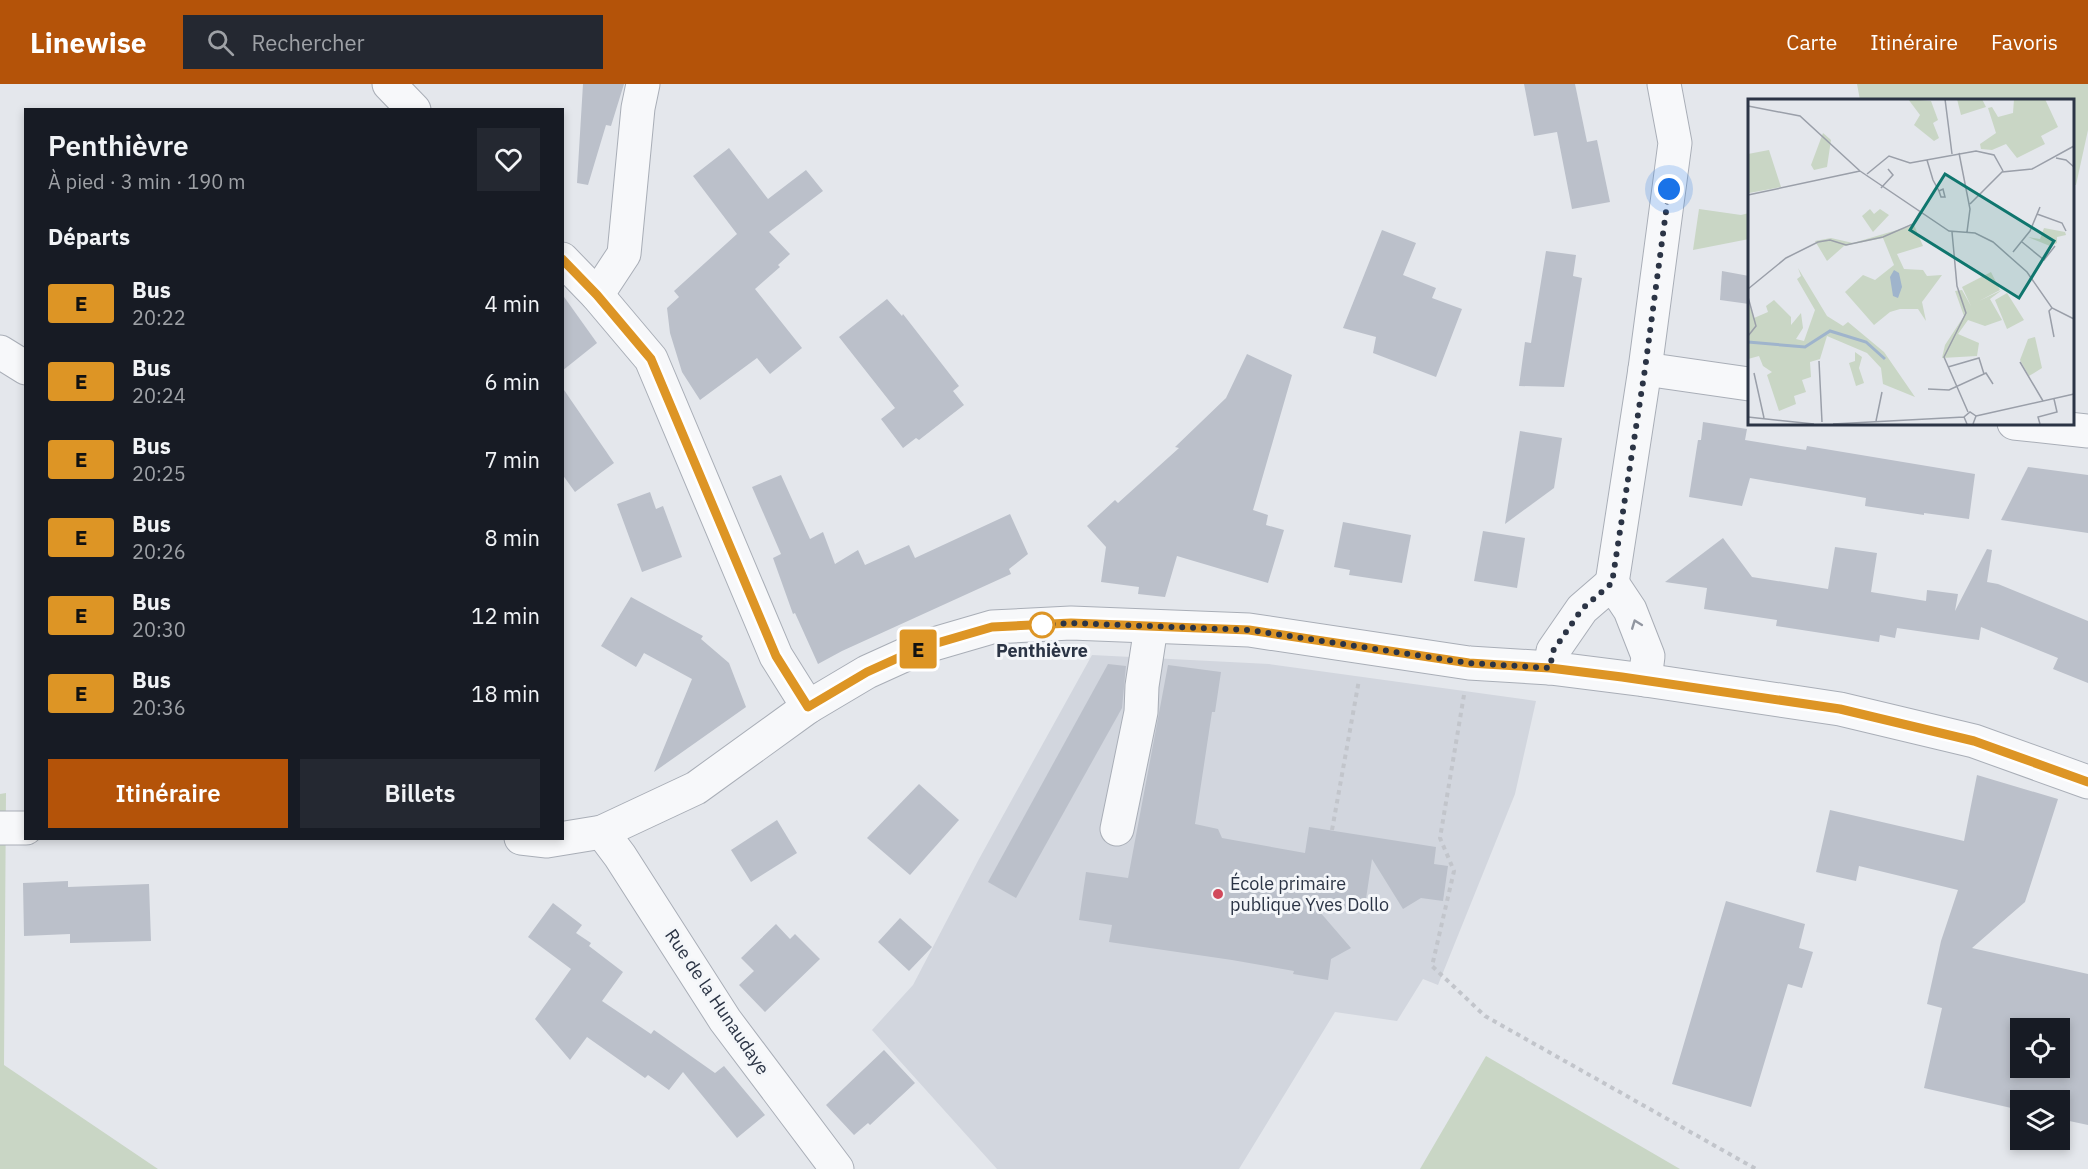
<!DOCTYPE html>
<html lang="fr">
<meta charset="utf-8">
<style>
:root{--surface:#171b24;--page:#242831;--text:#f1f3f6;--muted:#9ea1a6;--accent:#b45309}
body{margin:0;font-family:"IBM Plex Sans",sans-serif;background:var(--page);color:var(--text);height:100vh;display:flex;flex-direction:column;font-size:22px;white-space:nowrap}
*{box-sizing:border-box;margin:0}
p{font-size:20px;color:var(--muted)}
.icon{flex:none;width:33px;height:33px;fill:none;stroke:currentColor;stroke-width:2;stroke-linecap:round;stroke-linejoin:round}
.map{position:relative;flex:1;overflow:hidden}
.side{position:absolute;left:24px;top:24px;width:540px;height:732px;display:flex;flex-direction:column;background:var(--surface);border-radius:0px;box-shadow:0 3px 9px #0003}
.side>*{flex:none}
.badge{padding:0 12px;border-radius:4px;font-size:21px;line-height:39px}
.controls{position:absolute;left:2010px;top:934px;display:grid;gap:12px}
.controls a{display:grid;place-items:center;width:60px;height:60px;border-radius:0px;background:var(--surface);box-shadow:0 3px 9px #0003;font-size:30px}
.you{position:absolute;width:30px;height:30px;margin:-15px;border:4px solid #fff;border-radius:50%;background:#1a73e8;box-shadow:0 0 0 9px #1a73e833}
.map>.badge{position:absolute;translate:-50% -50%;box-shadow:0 0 0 3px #fff}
h2{padding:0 24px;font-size:22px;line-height:54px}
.round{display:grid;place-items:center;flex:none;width:63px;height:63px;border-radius:0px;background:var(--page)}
.headline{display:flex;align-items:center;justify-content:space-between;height:102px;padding:0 24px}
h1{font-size:28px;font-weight:600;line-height:45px}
.cta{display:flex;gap:12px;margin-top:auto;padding:12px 24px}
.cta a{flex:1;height:69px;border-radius:0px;background:var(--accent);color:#fff;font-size:24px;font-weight:600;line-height:69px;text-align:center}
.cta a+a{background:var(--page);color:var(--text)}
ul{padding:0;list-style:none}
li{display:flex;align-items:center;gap:18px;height:78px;padding:0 24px}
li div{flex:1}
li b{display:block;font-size:22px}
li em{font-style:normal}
li .badge{min-width:66px;font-weight:700;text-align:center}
header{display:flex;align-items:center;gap:36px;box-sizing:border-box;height:84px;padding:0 30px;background:var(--accent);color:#fff}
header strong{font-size:28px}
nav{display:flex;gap:33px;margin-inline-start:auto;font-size:21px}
.search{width:420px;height:54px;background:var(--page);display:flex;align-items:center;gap:15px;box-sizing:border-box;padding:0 21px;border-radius:0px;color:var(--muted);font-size:22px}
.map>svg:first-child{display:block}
.built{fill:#d2d6de}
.green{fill:#c9d6c5}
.building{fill:#bbc0ca;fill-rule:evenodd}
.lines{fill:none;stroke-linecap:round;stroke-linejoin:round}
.minor-casing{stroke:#a9aeb7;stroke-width:35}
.path{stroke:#c2c5cb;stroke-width:4;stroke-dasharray:4.5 4.5;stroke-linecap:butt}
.minor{stroke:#f7f8fa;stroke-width:33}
.oneway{stroke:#9196a0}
.line-casing{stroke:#fff;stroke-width:14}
.line{stroke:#dd9525;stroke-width:9}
.walk{stroke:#2b3445;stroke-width:6;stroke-dasharray:0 10.8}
.stop-dot{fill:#fff;stroke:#dd9525;stroke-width:3}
.poi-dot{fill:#d1495b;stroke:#f4f6f9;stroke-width:2}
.labels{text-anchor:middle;stroke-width:6;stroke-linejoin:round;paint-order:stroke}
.stop-label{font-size:18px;font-weight:bold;fill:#2b3445;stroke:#f4f6f9}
.poi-label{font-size:18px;fill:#2b3445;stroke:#f4f6f9;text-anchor:start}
.street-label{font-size:18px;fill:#2b3445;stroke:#f4f6f9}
.inset-river{fill:none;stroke:#9fb4cc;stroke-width:3}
.inset-road{fill:none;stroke:#9a9fa9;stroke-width:1.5}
.view{fill:#0f766e;fill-opacity:0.15;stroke:#0f766e;stroke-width:3}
.inset-edge{fill:none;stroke:#2b3445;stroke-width:3}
</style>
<header>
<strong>Linewise</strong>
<div class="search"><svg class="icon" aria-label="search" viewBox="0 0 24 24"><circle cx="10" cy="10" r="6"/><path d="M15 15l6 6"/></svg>Rechercher</div>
<nav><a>Carte</a><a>Itinéraire</a><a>Favoris</a></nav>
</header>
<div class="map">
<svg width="2088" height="1085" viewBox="0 0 2088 1085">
<rect width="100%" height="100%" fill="#e4e7ec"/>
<polygon class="built" points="1092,571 1269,580 1536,617 1515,710 1438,901 1423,895 1397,937 1335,928 1239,1085 997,1085 872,946 913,901 979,775"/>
<g class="green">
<polygon points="1857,0 2088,0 2088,46 2076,101 2072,101 2072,16 1860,16"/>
<polygon points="1699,125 1741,131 1749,129 1749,155 1693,166"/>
<polygon points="6,709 4,981 158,1085 0,1085 0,710"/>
<polygon points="1486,972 1680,1085 1420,1085"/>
</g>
<g class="building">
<polygon points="583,0 624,0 611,42 606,41 588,101 577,99"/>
<polygon points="1524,0 1575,0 1587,58 1597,56 1610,118 1572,125 1557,48 1534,52"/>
<polygon points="729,64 768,115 806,86 823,107 769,148 790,170 778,181 780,183 755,205 802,264 770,290 757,274 700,316 682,288 670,249 667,224 679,213 674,207 737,150 693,92"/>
<polygon points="1382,146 1416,159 1403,191 1436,204 1432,214 1462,225 1436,293 1373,269 1376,253 1343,244"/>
<polygon points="1546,167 1576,171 1573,192 1582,194 1564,303 1519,302 1525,258 1531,259"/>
<polygon points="1722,187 1749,192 1749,220 1720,216"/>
<polygon points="562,210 597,259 562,287"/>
<polygon points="887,215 902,232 903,230 959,302 953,307 964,321 919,356 916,354 903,364 881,335 895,324 839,253"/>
<polygon points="1247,270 1292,291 1253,426 1268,431 1266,441 1284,446 1268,499 1177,472 1165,513 1138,510 1139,503 1101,498 1106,463 1087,442 1115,416 1118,419 1179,364 1175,363 1226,314"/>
<polygon points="562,303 614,379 575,408 562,390"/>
<polygon points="1703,338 1747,345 1745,356 1806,366 1807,362 1975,390 1969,435 1924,429 1924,431 1865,422 1866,414 1750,394 1742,422 1689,413 1698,356 1701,356"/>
<polygon points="1520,347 1562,354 1554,404 1505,440"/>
<polygon points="2028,383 2088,391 2088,449 2001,436"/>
<polygon points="781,391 810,455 823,448 835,480 858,466 865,481 909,461 915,474 1010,430 1028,470 1009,485 1011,490 842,567 818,580 795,529 793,530 773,474 781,470 752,403"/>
<polygon points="650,408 656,425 663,422 682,473 642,488 617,420"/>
<polygon points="1343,438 1411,451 1402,499 1349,491 1350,486 1334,483"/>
<polygon points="1483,447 1525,454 1517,504 1474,497"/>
<polygon points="1723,454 1752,493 1828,505 1835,463 1877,469 1871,508 1926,517 1927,506 1958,510 1955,527 1987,465 1992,466 1987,498 1998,500 2088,537 2088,599 2053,585 2058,574 1981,543 1979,556 1897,544 1895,554 1880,551 1879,558 1776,542 1777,536 1704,525 1707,504 1665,498"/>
<polygon points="631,513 703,552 701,555 729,579 746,623 654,688 692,595 644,569 636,583 601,562"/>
<polygon points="1108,580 1126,582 1122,624 1016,814 988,798"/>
<polygon points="1168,581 1221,588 1215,628 1212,628 1195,740 1218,745 1222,754 1305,769 1309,743 1436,763 1434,780 1448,782 1443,817 1421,814 1403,825 1372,775 1364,828 1313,820 1351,864 1331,875 1328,896 1293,890 1294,887 1232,876 1109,858 1112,841 1079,836 1086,788 1128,794"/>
<path d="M1977,691l81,24 -33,103 -53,46 116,26v151l-28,-6v-18h-40v9l-96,-22 18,-80 -15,-4 14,-63 17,-51 -99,-24 -3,15 -40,-9 14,-62 134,31zM2020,945h40v39h-40z"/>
<polygon points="919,700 959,736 910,791 867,754"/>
<polygon points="777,736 797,769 751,798 731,766"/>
<polygon points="68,797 68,803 149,800 151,857 70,859 70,850 24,852 23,799"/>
<polygon points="1726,817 1805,840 1799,864 1813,868 1802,904 1788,900 1751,1023 1672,1000"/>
<polygon points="553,819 582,841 576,849 591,859 589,862 623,888 602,917 651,950 654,946 715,989 724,982 765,1031 737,1054 683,988 669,1006 648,991 645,994 587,953 570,976 535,935 571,885 528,853"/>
<polygon points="900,834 932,863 909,887 878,858"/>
<polygon points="776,840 790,855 795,850 820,875 765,928 739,901 754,887 741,874"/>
<polygon points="884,966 915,999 870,1041 868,1039 854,1051 826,1021"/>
</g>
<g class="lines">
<defs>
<g id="minor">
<polyline points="389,0 414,26"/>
<polyline points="562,175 597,211 651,275 776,572 808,623"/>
<polyline points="597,211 624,170 638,24 643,0"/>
<polyline points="0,268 26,284"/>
<polyline points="1645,285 1749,300"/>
<polyline points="2014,339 2088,347"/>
<polyline points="1612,499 1645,285 1675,59 1664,0"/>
<polyline points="1550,584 1553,567 1582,525 1612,499 1630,526 1648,572 1645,596"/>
<polyline points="0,744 26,744"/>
<polyline points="1117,745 1141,628 1142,602 1151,543"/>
<polyline points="602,748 620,772 725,936 837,1085"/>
<polyline points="521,754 547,757 602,748 696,704 808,623 867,588 920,564 992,543 1071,539 1249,546 1469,579 1550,584 1645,596 1840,625 1974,657 2088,698"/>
</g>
</defs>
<use href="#minor" class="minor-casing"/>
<g class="path">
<polyline points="1464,611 1440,754 1454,787 1432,882 1485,932 1756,1085"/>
<polyline points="1332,746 1359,596"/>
</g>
<use href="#minor" class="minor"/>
</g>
<defs><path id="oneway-chevron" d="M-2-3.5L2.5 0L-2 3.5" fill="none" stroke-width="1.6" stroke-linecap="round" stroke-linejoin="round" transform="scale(1.5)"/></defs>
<use class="oneway" href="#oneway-chevron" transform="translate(1636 540) rotate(-111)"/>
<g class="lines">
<defs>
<polyline id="line" points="562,175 597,211 651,275 776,572 808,623 867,588 920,564 992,543 1071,539 1249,546 1469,579 1550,584 1622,593 1840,625 1974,657 2088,698"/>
</defs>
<use href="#line" class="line-casing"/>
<use href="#line" class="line"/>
<polyline class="walk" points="1042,541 1071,539 1249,546 1469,579 1550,584 1553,567 1582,525 1612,499 1645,285 1669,105"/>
</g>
<circle class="stop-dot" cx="1042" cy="541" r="12"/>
<circle class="poi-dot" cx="1218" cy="810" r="6"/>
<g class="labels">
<g class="stop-label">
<text x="1042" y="573">Penthièvre</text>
</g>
<g class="poi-label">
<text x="1230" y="806">École primaire<tspan x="1230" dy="21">publique Yves Dollo</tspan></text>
</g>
<g class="street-label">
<text transform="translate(717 918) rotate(56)" y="6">Rue de la Hunaudaye</text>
</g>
</g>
<g transform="translate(1748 15)">
<rect width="326" height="326" fill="#e4e7ec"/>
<path d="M160,0l23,2 7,19 -5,3 6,15 -5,3 -20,-16 6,-10zM209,0h25l4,8 -25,8zM266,0h31l13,28 -17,9 4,8 -28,14 -11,-14 -14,6 -11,-1 -1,-5 16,-11 -8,-25 4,-1 6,10 15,-4zM75,34l8,7 -4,27 -13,3 -3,-5zM21,51l12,37 -32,6 -1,-39zM122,110l4,5 6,-5 9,6 -16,17 -11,-16zM166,126l9,21 -26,8 7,15 19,1 4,6 15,-1 -20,27 4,19 -8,-12h-18l-10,3 -16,13 -29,-33 18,-17 12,5 19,-15 -11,-27 -39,8 -17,15 -12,-20 16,-3 22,5zM296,129l21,4 1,3 -9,2v6l-7,3 -22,-9 12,2zM50,169l29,48 16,10 5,-4 36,30 31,45 -32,-13 -2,-16 -14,-15 -40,-17 -7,23 -10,3 1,15 -9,3 4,12 -12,4 2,8 -17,7 -12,-36 5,-3 -9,-6 -4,-10 -11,3v-57l6,16 14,-6 -2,-6 8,-6 17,17v8l10,-12 2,15 -7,11 8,2 11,-31 -18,-31 4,-3zM243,173l9,18 -21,11 23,-11 -12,9 12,21 -17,6 -17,-6 -10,14 21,9 -2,13 -35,2 3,-13 19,-29 -9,-25 7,-1 9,16 -9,-19zM259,194l17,27 -17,9 -12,-29zM287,238l7,31 -13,8 -9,-16 8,-21zM107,253l7,5 -3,11 5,15 -8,3 -7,-23 6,-2z" fill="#c9d6c5"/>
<path d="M146,171l5,3 3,14 -4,11 -5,-2 -3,-19z" fill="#9fb4cc"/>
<path class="inset-river" d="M0,243l57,5 25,-16 36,11 19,17"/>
<path class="inset-road" d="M197,0l7,55M0,7l52,10 60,55M211,54l11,56 -3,23M308,59l10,2 8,7M179,61l6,20 6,11 2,6h4l-2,-8 -4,2M112,72l89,60 26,2 18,9 34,30 25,36 22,11M119,75l22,-18 21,7 66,-12 18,4 9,16M133,89l12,-13 -5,-6M0,96l112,-24M222,105l32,-32 30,-3 42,-23M289,115l25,9 4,8M204,133l5,54 9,27 -22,44 24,55M274,143l22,18 11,-14M265,153l17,-21 10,-24M0,190l38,-31 32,-16 12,-2 16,5 37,-8 30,-13 7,-12M0,198l8,29 -8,10M304,209l-3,3 5,26M71,262l3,61M272,263l23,39M200,268l31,-9 5,16M6,274l10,45M180,290l21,1 37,-17 7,11M228,317l98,-22M0,318l66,7M128,322l6,-29M85,325l131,-7M219,325l-3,-7 6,-5 6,4 -3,8M292,325l-2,-7 19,-5 -3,-13"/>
<path class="view" d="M197,75l109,67 -35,57 -109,-68z"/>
<rect width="326" height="326" class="inset-edge"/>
</g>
</svg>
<div class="controls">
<a><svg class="icon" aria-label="locate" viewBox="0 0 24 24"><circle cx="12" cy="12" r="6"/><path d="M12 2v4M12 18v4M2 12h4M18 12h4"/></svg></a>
<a><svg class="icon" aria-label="layers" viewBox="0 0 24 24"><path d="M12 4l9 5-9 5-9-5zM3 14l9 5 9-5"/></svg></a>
</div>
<div class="you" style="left:1669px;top:105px"></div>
<b class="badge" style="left:918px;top:565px;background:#dd9525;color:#111">E</b>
<section class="side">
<div class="headline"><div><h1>Penthièvre</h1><p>À pied · 3 min · 190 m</p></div><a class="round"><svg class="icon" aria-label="heart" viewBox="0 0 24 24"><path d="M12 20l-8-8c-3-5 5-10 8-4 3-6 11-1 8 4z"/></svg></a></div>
<h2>Départs</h2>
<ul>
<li><span class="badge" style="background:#dd9525;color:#111">E</span><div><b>Bus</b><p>20:22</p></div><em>4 min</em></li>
<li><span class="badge" style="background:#dd9525;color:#111">E</span><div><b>Bus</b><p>20:24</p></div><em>6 min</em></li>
<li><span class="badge" style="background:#dd9525;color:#111">E</span><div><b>Bus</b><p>20:25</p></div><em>7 min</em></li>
<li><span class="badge" style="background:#dd9525;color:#111">E</span><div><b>Bus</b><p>20:26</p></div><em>8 min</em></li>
<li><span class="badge" style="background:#dd9525;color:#111">E</span><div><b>Bus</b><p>20:30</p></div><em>12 min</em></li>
<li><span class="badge" style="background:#dd9525;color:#111">E</span><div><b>Bus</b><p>20:36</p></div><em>18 min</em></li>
</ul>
<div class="cta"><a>Itinéraire</a><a>Billets</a></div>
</section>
</div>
